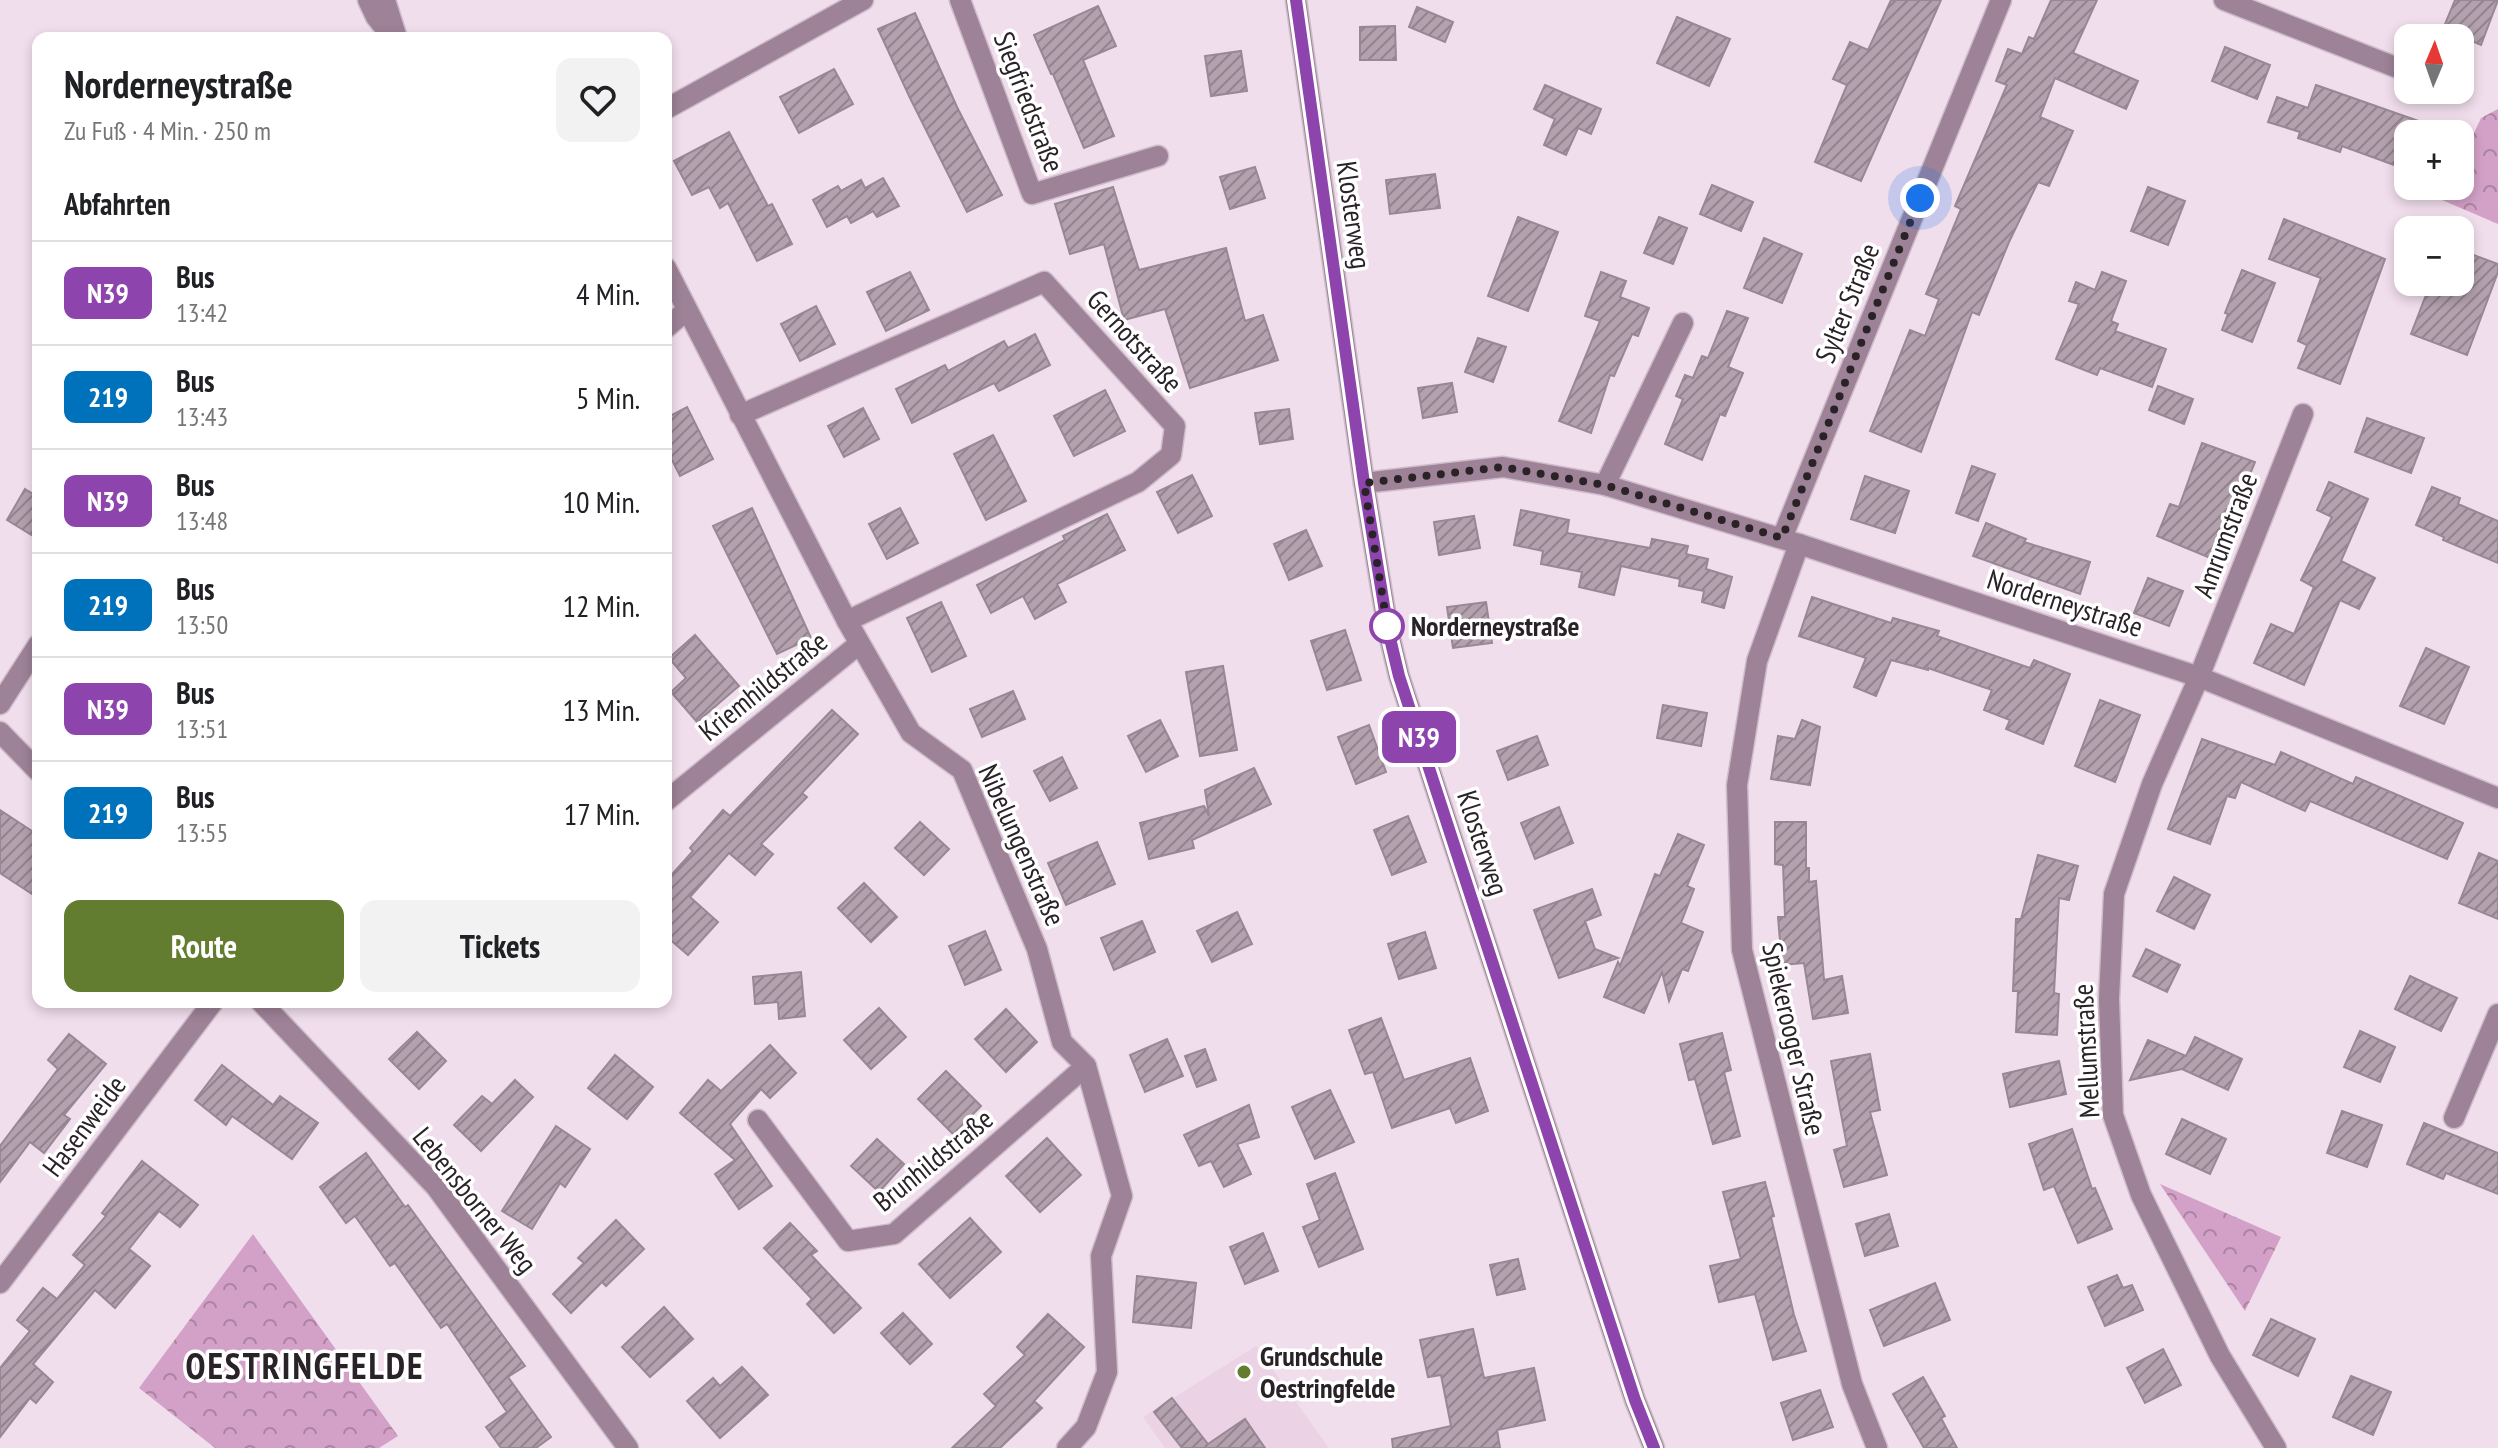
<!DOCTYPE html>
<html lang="de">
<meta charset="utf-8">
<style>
:root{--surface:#fff;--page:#f2f2f2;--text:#202124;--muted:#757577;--line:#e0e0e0;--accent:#637d30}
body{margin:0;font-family:"PT Sans Narrow",sans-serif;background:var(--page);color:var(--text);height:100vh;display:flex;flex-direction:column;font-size:30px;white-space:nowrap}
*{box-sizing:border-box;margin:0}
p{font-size:26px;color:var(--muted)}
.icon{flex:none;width:44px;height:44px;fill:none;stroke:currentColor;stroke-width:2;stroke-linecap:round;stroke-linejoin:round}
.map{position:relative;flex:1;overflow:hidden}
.side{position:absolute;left:32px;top:32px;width:640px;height:976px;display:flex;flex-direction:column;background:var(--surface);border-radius:16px;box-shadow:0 4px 12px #0003}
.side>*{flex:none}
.badge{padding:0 16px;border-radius:12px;font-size:28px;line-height:52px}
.needle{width:52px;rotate:2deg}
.fabs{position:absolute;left:2394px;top:24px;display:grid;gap:16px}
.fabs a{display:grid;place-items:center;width:80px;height:80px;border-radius:16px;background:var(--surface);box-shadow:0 4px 12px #0003;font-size:40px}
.you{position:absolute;width:40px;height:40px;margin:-20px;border:6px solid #fff;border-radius:50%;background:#1a73e8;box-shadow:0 0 0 12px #1a73e833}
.map>.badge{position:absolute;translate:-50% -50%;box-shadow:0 0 0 4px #fff}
h2{padding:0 32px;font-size:30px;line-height:72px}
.round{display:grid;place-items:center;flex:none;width:84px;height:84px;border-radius:16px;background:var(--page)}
.headline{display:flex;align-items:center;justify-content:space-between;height:136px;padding:0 32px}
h1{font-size:38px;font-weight:800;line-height:60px}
.action{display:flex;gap:16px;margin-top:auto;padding:16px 32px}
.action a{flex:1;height:92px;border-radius:16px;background:var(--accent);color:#fff;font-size:32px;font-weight:800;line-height:92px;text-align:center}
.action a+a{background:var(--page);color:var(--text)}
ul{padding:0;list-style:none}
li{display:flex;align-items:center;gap:24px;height:104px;padding:0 32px;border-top:2px solid var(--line)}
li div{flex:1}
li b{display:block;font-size:30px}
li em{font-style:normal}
li .badge{min-width:88px;font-weight:700;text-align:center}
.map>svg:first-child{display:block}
.built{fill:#ecd2e5}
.park{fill:url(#park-crowns)}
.building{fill:url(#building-hatch);stroke:#988794;stroke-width:2}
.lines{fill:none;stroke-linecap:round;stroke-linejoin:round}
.minor-casing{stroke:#cdbcc9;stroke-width:23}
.minor{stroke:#9e8297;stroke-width:20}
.line-casing{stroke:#fff;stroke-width:18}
.line{stroke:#8e44ad;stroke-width:12}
.walk{stroke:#292227;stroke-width:8;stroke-dasharray:0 14.4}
.stop-dot{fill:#fff;stroke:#8e44ad;stroke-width:4}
.poi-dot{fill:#637d30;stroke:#fff;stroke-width:3}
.labels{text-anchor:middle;stroke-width:7;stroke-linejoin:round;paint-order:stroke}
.street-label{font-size:28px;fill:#292227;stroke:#fff}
.stop-label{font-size:28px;font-weight:bold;fill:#292227;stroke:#fff;text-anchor:start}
.poi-label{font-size:28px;font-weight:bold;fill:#292227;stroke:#fff;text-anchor:start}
.district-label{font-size:36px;font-weight:bold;letter-spacing:2px;fill:#292227;stroke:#fff}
</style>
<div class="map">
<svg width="2498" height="1448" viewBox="0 0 2498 1448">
<defs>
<pattern id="park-crowns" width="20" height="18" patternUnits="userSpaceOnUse" patternTransform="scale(2)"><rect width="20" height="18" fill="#d3a1c7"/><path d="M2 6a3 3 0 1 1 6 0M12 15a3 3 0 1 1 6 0" fill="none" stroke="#ab83a2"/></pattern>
<pattern id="building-hatch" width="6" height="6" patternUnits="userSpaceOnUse" patternTransform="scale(2)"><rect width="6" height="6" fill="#b3a1ae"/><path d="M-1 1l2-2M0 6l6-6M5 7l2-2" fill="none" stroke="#92838e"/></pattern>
</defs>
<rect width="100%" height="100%" fill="#f1deec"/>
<polygon class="built" points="1256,1346 1329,1448 1165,1448 1143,1417"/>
<g class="park">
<polygon points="2498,109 2498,224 2442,200 2449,186 2460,186 2460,163 2481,118"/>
<polygon points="2160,1184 2281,1237 2245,1311"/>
<polygon points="253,1234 398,1436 379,1448 215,1448 139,1388"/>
</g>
<g class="building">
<polygon points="1891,0 1941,0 1861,181 1815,162 1847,85 1833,79 1850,42 1868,50"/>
<polygon points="2051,0 2097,0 2073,53 2138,81 2126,109 2055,78 2040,117 2073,131 2049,186 2038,182 2009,242 1979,315 1972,312 1921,452 1870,431 1910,330 1925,336 1939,299 1926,294 1961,209 1955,206 2007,85 1996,81 2008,49 2022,54 2029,37 2034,39"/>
<polygon points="2455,0 2498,0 2481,45 2465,38 2445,38 2448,30 2443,29"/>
<polygon points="1098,6 1116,46 1083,60 1114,136 1084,148 1053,74 1051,74 1034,35"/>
<polygon points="1417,7 1453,22 1445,42 1409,27"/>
<polygon points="915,13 957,107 1002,195 967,212 910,98 878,29"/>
<polygon points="1677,17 1730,39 1709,86 1657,63"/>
<polygon points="1395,26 1396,60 1360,60 1360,27"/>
<polygon points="2225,47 2270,65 2257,99 2212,81"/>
<polygon points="1241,51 1247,91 1211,96 1205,56"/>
<polygon points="834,69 853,104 799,133 780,97"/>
<polygon points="1545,85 1601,109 1591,134 1578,128 1566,155 1544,145 1555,119 1534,109"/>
<polygon points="2316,85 2447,131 2447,134 2408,134 2408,170 2342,146 2340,152 2298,138 2300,132 2268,122 2277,97 2308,108"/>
<polygon points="729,132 768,206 772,204 792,244 757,261 728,203 720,208 709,187 692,195 674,161"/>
<polygon points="1255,167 1265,198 1230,209 1220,177"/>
<polygon points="1435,174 1440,208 1390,214 1386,180"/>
<polygon points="883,178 899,206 877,217 873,211 851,223 847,216 827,227 813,200 838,186 841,191 861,180 865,188"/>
<polygon points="1712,185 1753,202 1741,231 1700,214"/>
<polygon points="1113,187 1139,270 1226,248 1245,321 1263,315 1278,360 1190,388 1165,309 1124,320 1104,244 1070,254 1055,204"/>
<polygon points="2148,187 2185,201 2168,245 2131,231"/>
<polygon points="1518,217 1558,232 1528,311 1488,296"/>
<polygon points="1659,217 1687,228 1673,264 1644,253"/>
<polygon points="2284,219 2385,259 2340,384 2298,368 2307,345 2298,341 2321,278 2269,259"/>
<polygon points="1764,238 1802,254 1782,303 1744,288"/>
<polygon points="2460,250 2498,264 2498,272 2467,355 2411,334 2431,282 2460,282"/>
<polygon points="2242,270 2275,283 2252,342 2222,330 2228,314 2225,313"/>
<polygon points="910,272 929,310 886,331 867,292"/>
<polygon points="1601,272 1626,281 1620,297 1649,308 1638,336 1632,334 1614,376 1610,375 1591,433 1559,421 1600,321 1585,316"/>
<polygon points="2102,272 2126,281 2111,321 2118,324 2115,331 2166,349 2152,387 2100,368 2097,375 2056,359 2079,304 2069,301 2076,282 2095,290"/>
<polygon points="816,306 835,344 800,361 781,324"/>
<polygon points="1727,311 1748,318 1728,367 1743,373 1725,416 1720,414 1702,460 1665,444 1683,399 1676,396 1685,375 1693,378 1702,356 1708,358"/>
<polygon points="1035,334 1050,365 999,391 994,383 912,423 896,389 945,365 948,371 1004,341 1008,348"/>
<polygon points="1478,338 1506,347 1493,382 1465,372"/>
<polygon points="1452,383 1457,412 1423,418 1418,388"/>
<polygon points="2158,386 2193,399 2184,424 2149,410"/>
<polygon points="1105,390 1125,431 1074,456 1054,416"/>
<polygon points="687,407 713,459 680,476 666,448 666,418"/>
<polygon points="863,408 879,439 844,457 828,426"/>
<polygon points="1289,409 1293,439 1260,444 1255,413"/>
<polygon points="2367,418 2424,438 2411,473 2355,452"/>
<polygon points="993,435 1026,501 986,520 954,454"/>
<polygon points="2202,443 2255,462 2215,560 2157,536 2170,504 2179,507"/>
<polygon points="1972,466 1995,474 1978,521 1956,513"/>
<polygon points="1192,475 1212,516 1178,533 1157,492"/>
<polygon points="1865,476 1909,491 1895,533 1851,519"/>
<polygon points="2329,482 2368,499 2341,561 2375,578 2359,609 2340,600 2304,685 2254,663 2271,624 2294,634 2314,587 2301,580 2332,517 2317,510"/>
<polygon points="2432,487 2460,498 2458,504 2498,521 2498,563 2443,540 2444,537 2416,525"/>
<polygon points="25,489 38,497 38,539 7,520"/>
<polygon points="752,508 811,638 777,654 713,526"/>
<polygon points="900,508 918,543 887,559 869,524"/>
<polygon points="1521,510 1569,520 1567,533 1650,548 1652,539 1688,546 1686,554 1708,559 1706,569 1732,577 1724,608 1702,602 1704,591 1679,586 1680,579 1621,566 1614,595 1579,587 1582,572 1541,564 1543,551 1514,545"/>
<polygon points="1107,514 1125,550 1057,584 1066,602 1035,619 1023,596 991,613 977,585 1065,540 1063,536"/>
<polygon points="1474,516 1480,548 1439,555 1434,522"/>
<polygon points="1986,523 2026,539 2024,542 2090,562 2080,594 1973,556"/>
<polygon points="1306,530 1322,566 1289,580 1274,544"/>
<polygon points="2148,578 2183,591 2169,626 2134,613"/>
<polygon points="1812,597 1891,623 1893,618 1939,631 1937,636 2030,668 2034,660 2070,674 2043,744 2006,729 2010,720 1984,710 1992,690 1928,668 1928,670 1891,660 1876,696 1854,687 1866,658 1799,636"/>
<polygon points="941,602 966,656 932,672 907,618"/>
<polygon points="1486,602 1492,643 1453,648 1447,607"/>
<polygon points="1345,630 1361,680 1327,690 1311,641"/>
<polygon points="695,635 739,686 697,722 671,692 686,678 669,658"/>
<polygon points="2426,648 2469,667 2444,724 2400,706"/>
<polygon points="1223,666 1237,750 1200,756 1186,672"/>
<polygon points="1013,691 1025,719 982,737 970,709"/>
<polygon points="2100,700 2140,715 2115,782 2075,766"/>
<polygon points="1663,705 1707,713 1701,746 1657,738"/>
<polygon points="832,710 858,734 802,793 807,797 761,844 773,854 755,875 729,853 690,897 718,922 688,955 666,936 666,881 693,851 690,848 723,810 730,816"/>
<polygon points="1160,720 1178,756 1146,772 1128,736"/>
<polygon points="1802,720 1820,727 1810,785 1771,779 1778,736 1795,739"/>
<polygon points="1369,725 1386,772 1356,784 1338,737"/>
<polygon points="1537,736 1548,765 1508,780 1497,751"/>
<polygon points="2202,739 2275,765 2281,752 2353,784 2356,777 2463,823 2447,859 2310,801 2305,811 2241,782 2235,798 2227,796 2210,844 2168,829"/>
<polygon points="1062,757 1077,788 1050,801 1034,771"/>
<polygon points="1254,768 1271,804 1192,840 1194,848 1149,859 1140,823 1204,806 1209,816 1205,790"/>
<polygon points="1559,807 1573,843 1535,859 1521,823"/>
<polygon points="0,810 38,835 38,898 0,873"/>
<polygon points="1408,816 1426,862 1392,875 1374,830"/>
<polygon points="920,822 949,849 924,875 895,848"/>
<polygon points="1775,822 1806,822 1806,868 1809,868 1809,882 1816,881 1824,980 1842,976 1848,1013 1813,1019 1804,963 1782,965 1778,917 1785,917 1783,865 1775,864"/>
<polygon points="1678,834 1704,845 1687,886 1694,889 1681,923 1703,932 1688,971 1682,969 1669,1001 1662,972 1644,1013 1604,997 1618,962 1620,966 1655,874 1660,876"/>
<polygon points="1097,842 1115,884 1066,905 1048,863"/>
<polygon points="2479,853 2498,861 2498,919 2459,903"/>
<polygon points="2038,855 2078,866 2069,900 2059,898 2054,993 2059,994 2057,1035 2016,1032 2018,991 2013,991 2016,919 2021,919"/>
<polygon points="2174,877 2210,895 2194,929 2157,911"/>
<polygon points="864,883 897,917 871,942 838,908"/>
<polygon points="1592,889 1601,915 1585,921 1595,949 1618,958 1559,978 1534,910"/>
<polygon points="1237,912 1252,944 1212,962 1197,931"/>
<polygon points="1142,921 1155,952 1114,970 1101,938"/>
<polygon points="985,931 1001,970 965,985 949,946"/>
<polygon points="1425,932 1436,968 1399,979 1388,944"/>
<polygon points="2146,949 2180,965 2167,992 2133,976"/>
<polygon points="801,972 805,1016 779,1019 778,1002 755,1004 753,977"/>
<polygon points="2410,976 2457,998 2441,1031 2395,1009"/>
<polygon points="879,1008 906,1037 871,1069 844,1040"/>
<polygon points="1006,1009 1037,1042 1006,1072 975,1039"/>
<polygon points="1381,1018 1404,1080 1470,1058 1488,1111 1456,1123 1450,1108 1392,1128 1373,1072 1365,1074 1349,1030"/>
<polygon points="2360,1031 2395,1047 2380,1082 2344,1067"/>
<polygon points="417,1032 446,1061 419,1089 389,1059"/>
<polygon points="1722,1033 1731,1070 1724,1072 1740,1136 1713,1144 1695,1079 1689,1080 1680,1044"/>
<polygon points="69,1034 106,1064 64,1115 70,1119 44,1153 30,1142 0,1182 0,1146 58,1069 48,1060"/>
<polygon points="2195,1037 2242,1059 2228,1090 2182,1069 2130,1080 2148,1040 2186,1056"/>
<polygon points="1167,1039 1183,1076 1145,1092 1130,1055"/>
<polygon points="770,1045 796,1073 770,1098 761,1089 730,1124 772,1186 739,1209 715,1174 735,1160 680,1113 708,1080 721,1091"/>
<polygon points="1205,1049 1216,1080 1197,1087 1185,1056"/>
<polygon points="1870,1054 1880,1110 1870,1112 1887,1175 1844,1187 1834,1150 1847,1146 1831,1061"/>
<polygon points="615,1055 653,1087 627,1119 588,1088"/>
<polygon points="2059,1061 2066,1094 2010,1107 2003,1074"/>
<polygon points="222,1065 273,1105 280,1096 318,1123 292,1159 232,1116 226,1125 195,1100"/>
<polygon points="946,1071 981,1106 953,1134 918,1099"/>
<polygon points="515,1080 533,1097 481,1151 454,1125 482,1096 492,1104"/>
<polygon points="1330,1090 1354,1142 1315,1159 1292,1107"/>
<polygon points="1249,1105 1259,1137 1237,1144 1251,1174 1224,1187 1211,1161 1199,1166 1184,1135"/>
<polygon points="2342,1111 2382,1125 2367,1167 2327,1153"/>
<polygon points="2182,1119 2226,1139 2210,1174 2166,1154"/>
<polygon points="2424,1123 2498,1153 2498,1194 2446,1173 2443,1179 2407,1164"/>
<polygon points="556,1126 590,1149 565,1187 560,1183 532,1229 502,1211"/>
<polygon points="2072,1129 2092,1189 2095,1188 2112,1229 2078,1243 2054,1186 2044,1190 2029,1144"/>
<polygon points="1047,1138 1081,1175 1040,1212 1006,1176"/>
<polygon points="877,1139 904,1164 879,1192 851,1166"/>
<polygon points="366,1153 405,1207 408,1205 525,1366 508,1377 551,1437 536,1448 501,1448 486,1427 507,1412 447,1324 441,1328 395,1263 390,1266 355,1216 346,1223 320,1187"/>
<polygon points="142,1161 198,1205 180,1227 159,1211 129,1249 150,1266 115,1308 95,1290 33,1364 53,1382 36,1403 30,1398 0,1437 0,1368 30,1331 17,1320 43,1288 57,1299 85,1265 73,1255 106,1216 102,1213"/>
<polygon points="1335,1173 1363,1249 1319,1267 1303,1227 1320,1220 1307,1184"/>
<polygon points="1765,1182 1774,1216 1771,1217 1794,1315 1806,1351 1773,1360 1755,1294 1719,1302 1710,1266 1741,1259 1723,1192"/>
<polygon points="1889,1214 1898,1246 1865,1256 1856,1224"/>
<polygon points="970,1218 1001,1252 950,1298 919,1264"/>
<polygon points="616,1220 644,1249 606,1286 602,1282 571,1313 553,1294 584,1263 578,1258"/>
<polygon points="790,1223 817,1251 811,1255 861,1308 834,1333 807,1304 812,1299 764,1248"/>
<polygon points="1263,1233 1278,1271 1245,1284 1230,1247"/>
<polygon points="1518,1259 1525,1289 1497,1295 1490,1265"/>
<polygon points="2117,1275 2123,1288 2132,1285 2143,1310 2105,1326 2088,1287"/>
<polygon points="1137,1276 1196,1283 1191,1328 1133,1322"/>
<polygon points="1935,1283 1950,1320 1884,1346 1870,1310"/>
<polygon points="664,1307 693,1339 650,1377 622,1347"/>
<polygon points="903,1313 932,1344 910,1364 881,1333"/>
<polygon points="1048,1314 1084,1347 1034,1401 1042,1408 1000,1448 952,1448 996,1406 984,1394 1025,1355 1017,1347"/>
<polygon points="2271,1319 2315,1339 2298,1376 2253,1355"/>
<polygon points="1473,1329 1484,1378 1534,1368 1545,1420 1497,1430 1500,1448 1393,1448 1392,1439 1451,1426 1441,1375 1428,1377 1420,1340"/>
<polygon points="2163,1349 2181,1385 2145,1403 2127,1368"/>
<polygon points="742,1367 768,1395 720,1438 687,1401 713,1378 720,1386"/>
<polygon points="2351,1376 2391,1392 2373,1435 2333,1417"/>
<polygon points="1923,1377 1945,1416 1941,1418 1957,1448 1924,1448 1893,1394"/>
<polygon points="1820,1390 1833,1427 1793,1440 1781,1403"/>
<polygon points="1172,1398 1208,1444 1245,1419 1265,1448 1182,1448 1154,1412"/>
</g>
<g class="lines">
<defs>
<g id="minor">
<polyline points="368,0 376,17 393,38"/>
<polyline points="385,0 397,38"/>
<polyline points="960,0 1032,194 1158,156"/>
<polyline points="1296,0 1364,483 1388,630 1399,676 1635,1400 1654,1448"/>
<polyline points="2224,0 2408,72"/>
<polyline points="2455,90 2461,92"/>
<polyline points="666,109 863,0"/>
<polyline points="666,268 847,621 911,733 962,770 1037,949 1062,1042 1086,1066 1122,1196 1101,1256 1107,1372 1086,1427 1067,1448"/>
<polyline points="666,328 687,310"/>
<polyline points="740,415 1044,282 1175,426 1171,455 1138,482 847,621"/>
<polyline points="1364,483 1503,467 1605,485 1799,544 2199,677 2498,798"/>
<polyline points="1605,485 1683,323"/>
<polyline points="1782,538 2001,0"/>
<polyline points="1799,544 1757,661 1737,785 1742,950 1852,1384 1877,1448"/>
<polyline points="0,704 38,645"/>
<polyline points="0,732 38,771"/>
<polyline points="666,801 859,644"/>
<polyline points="261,1002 436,1187 628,1448"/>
<polyline points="2454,1118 2498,1014"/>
<polyline points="758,1120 848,1241 894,1234 1086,1066"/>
<polyline points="0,1283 213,1002"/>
<polyline points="2276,1448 2220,1356 2141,1195 2113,1115 2109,999 2114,894 2152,784 2199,677 2303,414"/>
</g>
</defs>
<use href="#minor" class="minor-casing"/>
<use href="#minor" class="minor"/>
</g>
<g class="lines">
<defs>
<polyline id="line" points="1296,0 1364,483 1388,630 1399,676 1635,1400 1654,1448"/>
</defs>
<use href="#line" class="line-casing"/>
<use href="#line" class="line"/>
<polyline class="walk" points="1387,626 1388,630 1364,483 1503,467 1605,485 1782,538 1920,198"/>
</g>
<circle class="stop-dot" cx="1387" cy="626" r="16"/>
<circle class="poi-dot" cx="1244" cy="1372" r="8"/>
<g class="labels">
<g class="street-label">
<text transform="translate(1029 102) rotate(69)" y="10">Siegfriedstraße</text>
<text transform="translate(1354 215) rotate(82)" y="10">Klosterweg</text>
<text transform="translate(1847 303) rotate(-68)" y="10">Sylter Straße</text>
<text transform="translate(1135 341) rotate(48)" y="10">Gernotstraße</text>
<text transform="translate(2225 535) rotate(-69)" y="10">Amrumstraße</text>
<text transform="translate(2065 603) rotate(18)" y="10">Norderneystraße</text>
<text transform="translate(763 686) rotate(-39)" y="10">Kriemhildstraße</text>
<text transform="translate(1483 843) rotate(72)" y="10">Klosterweg</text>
<text transform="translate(1022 845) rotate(66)" y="10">Nibelungenstraße</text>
<text transform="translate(1794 1039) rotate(77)" y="10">Spiekerooger Straße</text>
<text transform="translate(2086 1051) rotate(-93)" y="10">Mellumstraße</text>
<text transform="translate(84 1126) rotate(-53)" y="10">Hasenweide</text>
<text transform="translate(933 1160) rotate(-39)" y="10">Brunhildstraße</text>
<text transform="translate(475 1200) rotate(51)" y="10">Lebensborner Weg</text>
</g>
<g class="stop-label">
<text x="1411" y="636">Norderneystraße</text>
</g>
<g class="poi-label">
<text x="1260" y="1366">Grundschule<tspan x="1260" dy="32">Oestringfelde</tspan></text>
</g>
<g class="district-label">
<text x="305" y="1379">OESTRINGFELDE</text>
</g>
</g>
</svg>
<div class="fabs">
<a><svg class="needle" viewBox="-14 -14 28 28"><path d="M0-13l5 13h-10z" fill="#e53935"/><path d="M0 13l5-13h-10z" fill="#757577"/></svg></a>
<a>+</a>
<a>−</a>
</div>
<div class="you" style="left:1920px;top:198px"></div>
<b class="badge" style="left:1419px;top:737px;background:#8e44ad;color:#fff">N39</b>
<section class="side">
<div class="headline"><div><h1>Norderneystraße</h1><p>Zu Fuß · 4 Min. · 250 m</p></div><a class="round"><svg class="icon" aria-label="heart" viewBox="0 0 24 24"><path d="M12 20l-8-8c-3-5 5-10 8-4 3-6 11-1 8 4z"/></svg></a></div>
<h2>Abfahrten</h2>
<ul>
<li><span class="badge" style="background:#8e44ad;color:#fff">N39</span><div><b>Bus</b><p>13:42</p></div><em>4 Min.</em></li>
<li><span class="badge" style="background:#0072bc;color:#fff">219</span><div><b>Bus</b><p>13:43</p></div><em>5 Min.</em></li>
<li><span class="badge" style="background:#8e44ad;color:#fff">N39</span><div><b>Bus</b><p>13:48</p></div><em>10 Min.</em></li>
<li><span class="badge" style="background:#0072bc;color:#fff">219</span><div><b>Bus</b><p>13:50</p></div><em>12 Min.</em></li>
<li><span class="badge" style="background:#8e44ad;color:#fff">N39</span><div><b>Bus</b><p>13:51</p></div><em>13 Min.</em></li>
<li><span class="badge" style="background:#0072bc;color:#fff">219</span><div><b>Bus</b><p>13:55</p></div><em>17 Min.</em></li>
</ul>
<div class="action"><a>Route</a><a>Tickets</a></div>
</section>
</div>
